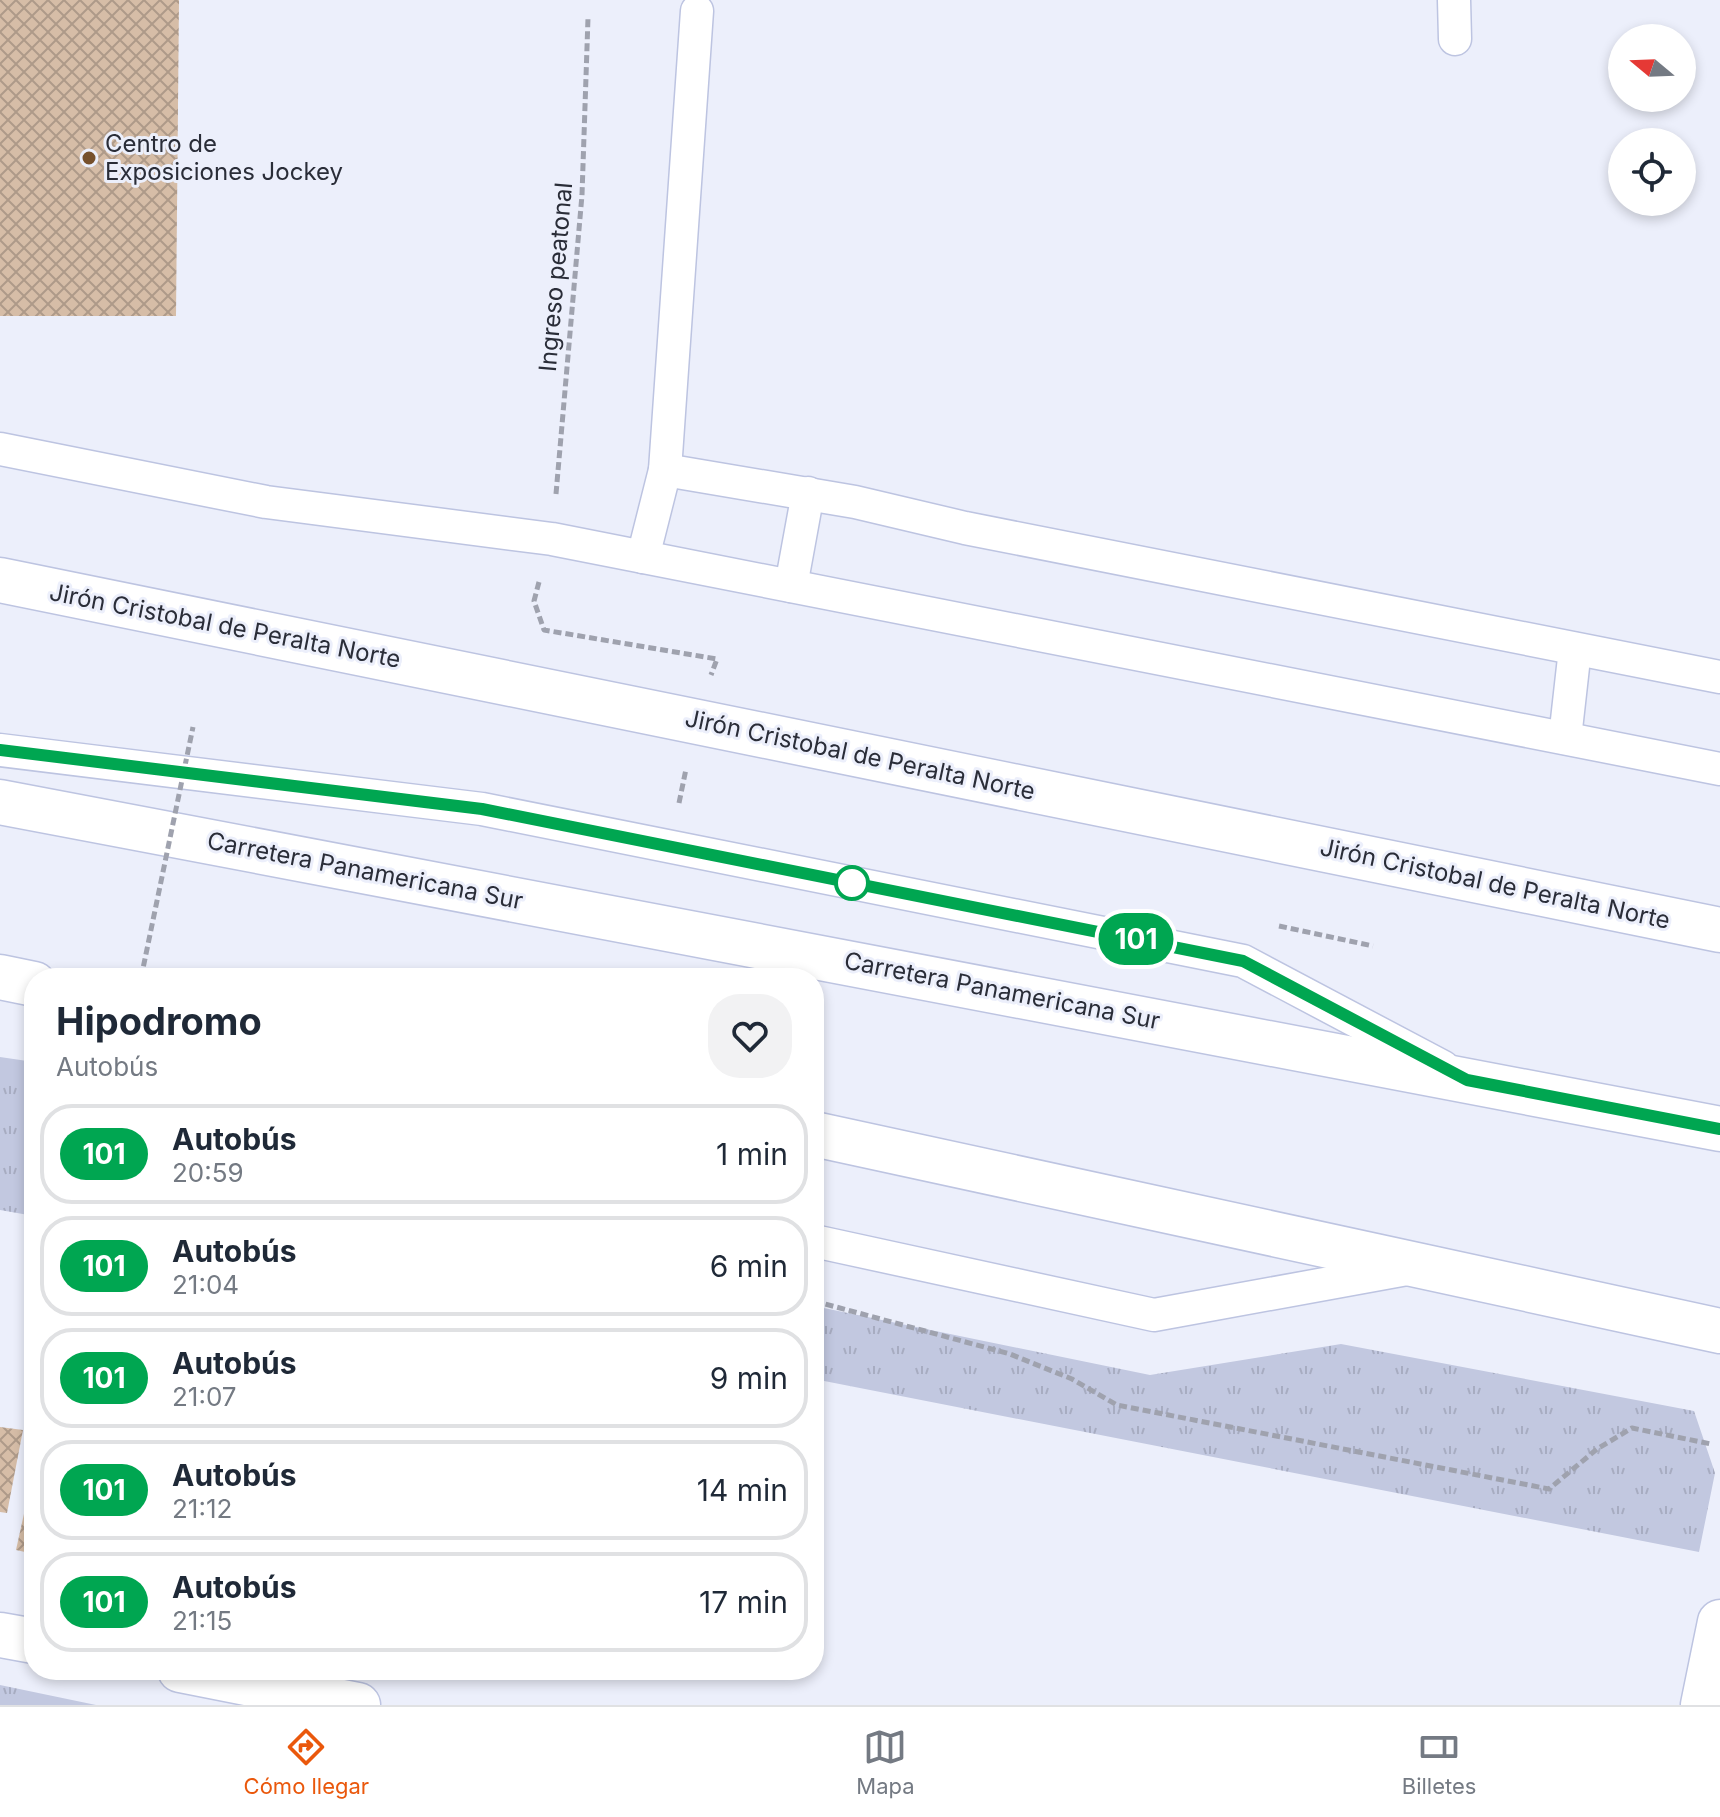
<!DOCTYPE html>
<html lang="es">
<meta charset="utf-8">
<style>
:root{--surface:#fff;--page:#f2f2f3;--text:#1f2937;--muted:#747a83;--line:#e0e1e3;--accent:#ea580c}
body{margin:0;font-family:Inter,sans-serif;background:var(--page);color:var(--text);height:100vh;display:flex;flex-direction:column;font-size:30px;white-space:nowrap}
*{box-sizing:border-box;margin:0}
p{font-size:26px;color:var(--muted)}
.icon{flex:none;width:44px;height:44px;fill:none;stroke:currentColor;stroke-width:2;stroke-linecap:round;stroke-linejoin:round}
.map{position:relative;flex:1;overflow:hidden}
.panel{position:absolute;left:24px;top:968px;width:800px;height:712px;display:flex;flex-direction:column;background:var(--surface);border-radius:32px;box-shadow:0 4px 12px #0003}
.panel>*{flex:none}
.badge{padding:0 16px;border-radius:26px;font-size:28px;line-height:52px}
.needle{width:52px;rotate:289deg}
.tools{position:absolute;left:1608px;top:24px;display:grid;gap:16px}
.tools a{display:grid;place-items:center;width:88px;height:88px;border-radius:50%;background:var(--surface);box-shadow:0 4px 12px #0003;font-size:40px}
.map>.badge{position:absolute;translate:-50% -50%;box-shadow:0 0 0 4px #fff}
.round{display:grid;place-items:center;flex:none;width:84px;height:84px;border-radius:32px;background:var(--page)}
.head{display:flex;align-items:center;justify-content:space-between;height:136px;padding:0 32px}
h1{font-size:38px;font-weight:700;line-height:60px}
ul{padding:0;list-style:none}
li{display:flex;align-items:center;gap:24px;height:100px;margin:0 16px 12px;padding:0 16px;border:4px solid var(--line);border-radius:32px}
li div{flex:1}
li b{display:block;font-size:30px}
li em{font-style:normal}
li .badge{min-width:88px;font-weight:700;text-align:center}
.dock{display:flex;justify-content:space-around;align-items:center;height:112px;border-top:2px solid var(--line);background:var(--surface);font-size:22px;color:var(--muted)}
.dock a{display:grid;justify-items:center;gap:4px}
.dock .on{color:var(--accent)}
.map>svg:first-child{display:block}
.grass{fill:url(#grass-tufts)}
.building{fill:url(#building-cross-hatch)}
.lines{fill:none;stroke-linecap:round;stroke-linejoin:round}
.service-casing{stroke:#bdc4e1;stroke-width:35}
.minor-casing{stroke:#bdc4e1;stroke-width:47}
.tertiary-casing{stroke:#bdc4e1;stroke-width:47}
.motorway-casing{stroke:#bdc4e1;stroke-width:47}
.path{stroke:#9fa2ae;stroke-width:5;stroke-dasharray:8 4;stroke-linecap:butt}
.service{stroke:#fff;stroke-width:32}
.minor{stroke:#fff;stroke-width:44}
.tertiary{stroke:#fff;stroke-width:44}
.motorway{stroke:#fff;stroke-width:44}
.path-bridge{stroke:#9fa2ae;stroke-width:5;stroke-dasharray:8 4;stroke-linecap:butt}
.line-casing{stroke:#fff;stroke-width:18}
.line{stroke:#00a651;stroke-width:12}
.poi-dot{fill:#76502c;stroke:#eceffb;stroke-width:3}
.stop-dot{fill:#fff;stroke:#00a651;stroke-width:4}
.labels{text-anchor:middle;stroke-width:6;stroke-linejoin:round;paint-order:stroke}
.poi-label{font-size:24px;fill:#2a2d38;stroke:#eceffb;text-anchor:start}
.street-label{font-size:24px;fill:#2a2d38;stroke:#eceffb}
</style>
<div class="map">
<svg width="1720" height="1705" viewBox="0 0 1720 1705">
<defs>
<pattern id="grass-tufts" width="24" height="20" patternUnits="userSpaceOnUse" patternTransform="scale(2)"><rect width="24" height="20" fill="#c2c8e0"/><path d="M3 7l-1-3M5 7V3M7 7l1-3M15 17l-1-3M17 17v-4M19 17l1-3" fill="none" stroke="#a7acc1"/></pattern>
<pattern id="building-cross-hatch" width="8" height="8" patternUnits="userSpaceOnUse" patternTransform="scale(2)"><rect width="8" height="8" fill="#d6bda7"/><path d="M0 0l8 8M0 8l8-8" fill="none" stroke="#ae9a89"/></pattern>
</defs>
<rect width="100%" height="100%" fill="#eceffb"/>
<g class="grass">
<polygon points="0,1057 34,1062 34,1216 0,1210"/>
<polygon points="814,1306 1150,1375 1341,1344 1694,1411 1715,1473 1699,1552 814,1379"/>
<polygon points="0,1685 96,1705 0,1705"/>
</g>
<g class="building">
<polygon points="0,0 179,0 176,316 0,316"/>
<polygon points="0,1427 23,1430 7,1513 0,1512"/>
<polygon points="33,1473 34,1474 34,1554 16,1550"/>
</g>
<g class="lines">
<defs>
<g id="service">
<polyline points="1454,0 1455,39"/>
<polyline points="697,11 665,470 855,502 965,528 1720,677"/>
<polyline points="0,449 266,502 552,539 1720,769"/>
<polyline points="643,557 665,470"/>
<polyline points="791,586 808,493"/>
<polyline points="1565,738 1575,649"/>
<polyline points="0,750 482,809 1243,961 1443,1067"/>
<polyline points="814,1241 1154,1315 1407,1269"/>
</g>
<g id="minor">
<polyline points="0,1635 34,1641"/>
<polyline points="180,1670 358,1705"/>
<polyline points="1703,1705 1720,1622"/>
</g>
<polyline id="tertiary" points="0,580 1720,930"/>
<g id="motorway">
<polyline points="0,802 1720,1129"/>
<polyline points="0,977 34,984"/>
<polyline points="814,1134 1720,1331"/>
</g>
</defs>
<use href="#service" class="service-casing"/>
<use href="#minor" class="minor-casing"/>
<use href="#tertiary" class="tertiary-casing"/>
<use href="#motorway" class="motorway-casing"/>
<g class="path">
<polyline points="556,494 582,195 588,18"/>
<polyline points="539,582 534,601 544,630 717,659 711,675"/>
<polyline points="679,803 686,769"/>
<polyline points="1279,926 1373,946"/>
<polyline points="814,1301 1010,1354 1072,1379 1117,1405 1549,1489 1597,1449 1632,1428 1711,1444"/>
</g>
<use href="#service" class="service"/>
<use href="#minor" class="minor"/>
<use href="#tertiary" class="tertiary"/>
<use href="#motorway" class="motorway"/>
<polyline class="path-bridge" points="141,978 193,727"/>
</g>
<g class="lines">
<defs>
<polyline id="line" points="0,750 482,809 1243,961 1467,1080 1720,1129"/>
</defs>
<use href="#line" class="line-casing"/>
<use href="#line" class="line"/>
</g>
<circle class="poi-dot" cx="89" cy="158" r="8"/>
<circle class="stop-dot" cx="852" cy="883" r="16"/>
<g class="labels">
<g class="poi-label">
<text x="105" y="152">Centro de<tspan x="105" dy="28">Exposiciones Jockey</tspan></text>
</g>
<g class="street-label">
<text transform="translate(556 277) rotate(-85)" y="8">Ingreso peatonal</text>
<text transform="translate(225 626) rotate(11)" y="8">Jirón Cristobal de Peralta Norte</text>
<text transform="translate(860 755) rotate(12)" y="8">Jirón Cristobal de Peralta Norte</text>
<text transform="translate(365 871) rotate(11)" y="8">Carretera Panamericana Sur</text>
<text transform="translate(1495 884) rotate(12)" y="8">Jirón Cristobal de Peralta Norte</text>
<text transform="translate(1002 991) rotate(11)" y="8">Carretera Panamericana Sur</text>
</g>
</g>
</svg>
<div class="tools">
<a><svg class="needle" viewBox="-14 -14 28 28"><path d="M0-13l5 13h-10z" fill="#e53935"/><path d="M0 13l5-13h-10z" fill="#747a83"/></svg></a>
<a><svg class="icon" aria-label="locate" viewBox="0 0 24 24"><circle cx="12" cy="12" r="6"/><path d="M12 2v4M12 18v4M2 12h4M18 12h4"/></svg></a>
</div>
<b class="badge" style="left:1136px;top:939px;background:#00a651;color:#fff">101</b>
<section class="panel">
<div class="head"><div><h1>Hipodromo</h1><p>Autobús</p></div><a class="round"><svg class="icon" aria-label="heart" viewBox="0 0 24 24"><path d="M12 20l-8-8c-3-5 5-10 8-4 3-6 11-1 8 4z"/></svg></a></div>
<ul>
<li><span class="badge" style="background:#00a651;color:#fff">101</span><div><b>Autobús</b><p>20:59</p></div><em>1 min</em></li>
<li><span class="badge" style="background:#00a651;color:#fff">101</span><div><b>Autobús</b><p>21:04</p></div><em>6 min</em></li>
<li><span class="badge" style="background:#00a651;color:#fff">101</span><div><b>Autobús</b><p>21:07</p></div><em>9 min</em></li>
<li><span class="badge" style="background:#00a651;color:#fff">101</span><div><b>Autobús</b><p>21:12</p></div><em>14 min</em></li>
<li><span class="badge" style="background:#00a651;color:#fff">101</span><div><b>Autobús</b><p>21:15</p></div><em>17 min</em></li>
</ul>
</section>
</div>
<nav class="dock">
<a class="on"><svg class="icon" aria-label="directions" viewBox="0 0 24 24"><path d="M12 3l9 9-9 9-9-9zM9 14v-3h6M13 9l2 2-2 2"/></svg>Cómo llegar</a>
<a><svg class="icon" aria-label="map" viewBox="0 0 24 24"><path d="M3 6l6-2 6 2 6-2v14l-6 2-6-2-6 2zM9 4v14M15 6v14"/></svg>Mapa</a>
<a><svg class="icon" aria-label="tickets" viewBox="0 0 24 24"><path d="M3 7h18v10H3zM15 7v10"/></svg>Billetes</a>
</nav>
